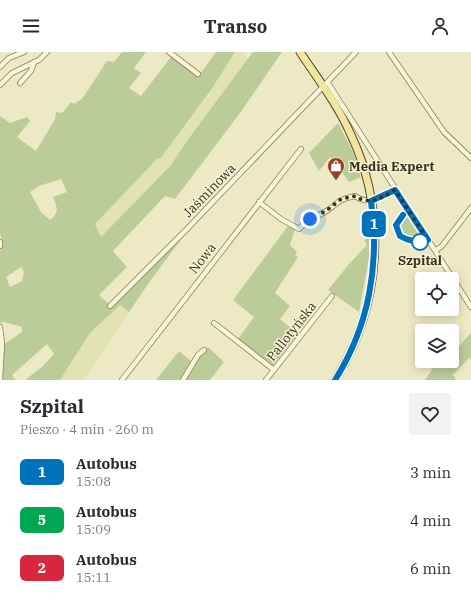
<!DOCTYPE html>
<html lang="pl">
<meta charset="utf-8">
<style>
:root{--surface:#fff;--page:#f2f2f3;--text:#2b2b33;--muted:#7c7c81}
body{margin:0;font-family:"IBM Plex Serif",serif;background:var(--page);color:var(--text);height:100vh;display:flex;flex-direction:column;font-size:15px;white-space:nowrap}
*{box-sizing:border-box;margin:0}
p{font-size:13px;color:var(--muted)}
.icon{flex:none;width:22px;height:22px;fill:none;stroke:currentColor;stroke-width:2;stroke-linecap:round;stroke-linejoin:round}
.map{position:relative;height:328px;overflow:hidden}
.side{display:flex;flex-direction:column;background:var(--surface);flex:1}
.side>*{flex:none}
.badge{padding:0 8px;border-radius:6px;font-size:14px;line-height:26px}
.fabs{position:absolute;left:415px;top:220px;display:grid;gap:8px}
.fabs a{display:grid;place-items:center;width:44px;height:44px;border-radius:4px;background:var(--surface);box-shadow:0 2px 10px #0003;font-size:20px}
.you{position:absolute;width:20px;height:20px;margin:-10px;border:3px solid #fff;border-radius:50%;background:#1a73e8;box-shadow:0 0 0 6px #1a73e833}
.map>.badge{position:absolute;translate:-50% -50%;box-shadow:0 0 0 2px #fff}
.round{display:grid;place-items:center;flex:none;width:42px;height:42px;border-radius:4px;background:var(--page)}
.summary{display:flex;align-items:center;justify-content:space-between;height:68px;padding:0 20px}
h1{font-size:19px;font-weight:700;line-height:30px}
ul{padding:0;list-style:none}
li{display:flex;align-items:center;gap:12px;height:48px;padding:0 20px}
li div{flex:1}
li b{display:block;font-size:15px}
li em{font-style:normal}
li .badge{min-width:44px;font-weight:700;text-align:center}
header{display:flex;justify-content:space-between;align-items:center;height:52px;padding:0 20px;background:var(--surface);font-size:18px;font-weight:700}
.map>svg:first-child{display:block}
.farmland{fill:#e1e3b3}
.green{fill:#bccc99;fill-rule:evenodd}
.lines{fill:none;stroke-linecap:round;stroke-linejoin:round}
.minor-casing{stroke:#887c5b;stroke-width:6}
.primary-casing{stroke:#56492f;stroke-width:9}
.minor{stroke:#f8f5d8;stroke-width:4.5}
.primary{stroke:#f0e69e;stroke-width:7}
.line-casing{stroke:#fff;stroke-width:9}
.line{stroke:#0072bc;stroke-width:6}
.walk{stroke:#39311f;stroke-width:4;stroke-dasharray:0 7.2}
.stop-dot{fill:#fff;stroke:#0072bc;stroke-width:2}
.labels{text-anchor:middle;stroke-width:3;stroke-linejoin:round;paint-order:stroke}
.poi-label{font-size:13px;font-weight:bold;fill:#39311f;stroke:#f5f2d5;text-anchor:start}
.street-label{font-size:13px;fill:#39311f;stroke:#f5f2d5}
.stop-label{font-size:13px;font-weight:bold;fill:#39311f;stroke:#f5f2d5}
</style>
<header><svg class="icon" aria-label="menu" viewBox="0 0 24 24"><path d="M4 6h16M4 12h16M4 18h16"/></svg>Transo<svg class="icon" aria-label="person" viewBox="0 0 24 24"><circle cx="12" cy="8" r="4"/><path d="M4 21q1-7 8-7t8 7"/></svg></header>
<div class="map">
<svg width="471" height="328" viewBox="0 0 471 328">
<rect width="100%" height="100%" fill="#eee9c5"/>
<g class="farmland">
<polygon points="235,0 240,0 249,7 189,86 171,113 101,185 95,172 158,106 160,107 213,35"/>
<polygon points="120,253 129,260 84,328 60,328 90,281"/>
</g>
<g class="green">
<path d="M122,0h24l-12,16 7,5 -12,15 12,8 30,-39 27,20 18,-25h19l-22,35 -53,72 -2,-1 -63,66 6,13 70,-72 18,-27 64,-86h29l-42,61 -65,86 -10,-3 -52,55 14,16 -28,28 11,10 73,-74 2,3 -37,50 -19,28 -9,-7 -30,28 -30,47h-35l18,-14 11,-12 -7,-10 -35,31 3,5h-13l1,-35 19,-13v-5l-18,-5 -4,1v-71l2,-11 -2,-8v-117l10,7 17,-6 3,4 -13,16 19,14 19,-32 1,-7 6,1 9,-11 3,2 8,-5 25,-38 7,1zM61,127l6,13 -14,5c4,10 7,15 -3,23l-9,-8 -11,-20 9,-6zM21,215l3,5 -2,9 -12,6 -4,-10z"/>
<polygon points="338,71 352,98 361,125 349,130 330,105 319,119 309,101"/>
<polygon points="409,165 423,184 422,187 406,184 400,179 401,169"/>
<polygon points="288,174 295,177 290,193 297,200 295,203 298,205 275,241 290,254 280,267 298,282 273,314 238,287 254,265 233,248"/>
<polygon points="369,185 369,207 359,260 328,238 349,212 367,193 364,188"/>
<polygon points="471,281 471,308 469,306 453,323 456,328 425,328 432,318 427,309 452,309 452,302"/>
<polygon points="208,295 224,310 210,328 185,328 198,304"/>
<polygon points="179,299 192,310 181,328 156,328"/>
</g>
<g class="lines">
<defs>
<g id="minor">
<polyline points="169,0 198,22"/>
<polyline points="389,0 444,80 471,106"/>
<polyline points="0,15 9,6 24,0"/>
<polyline points="20,31 31,19 34,10"/>
<polyline points="328,31 471,255"/>
<polyline points="0,33 12,21 39,8 47,0"/>
<path d="M259,150l22,17 18,10c10,-11 17,-11 29,-19 13,-9 9,-10 27,-14 15,10 26,2 40,-7"/>
<polyline points="0,190 0,194"/>
<polyline points="436,198 442,194 471,156"/>
<polyline points="110,254 186,178 356,0"/>
<polyline points="214,271 274,318"/>
<polyline points="0,275 2,291 0,328"/>
<polyline points="122,328 301,97"/>
<polyline points="183,328 198,303 204,298"/>
<polyline points="266,328 332,244"/>
</g>
<path id="primary" d="M300,0c18,27 38,53 51,83 37,78 30,172 -16,245"/>
</defs>
<use href="#minor" class="minor-casing"/>
<use href="#primary" class="primary-casing"/>
<use href="#minor" class="minor"/>
<use href="#primary" class="primary"/>
</g>
<g class="lines">
<defs>
<path id="line" d="M335,328c34,-54 45,-116 36,-179l24,-11 33,50c-9,3 -20,1 -28,-4l-4,-11 7,-10"/>
</defs>
<use href="#line" class="line-casing"/>
<use href="#line" class="line"/>
<path class="walk" d="M310,167l16,-8 15,-12 14,-3c15,10 26,2 40,-6l33,50 -8,2"/>
</g>
<defs>
<symbol id="shop-pin" viewBox="-11 -11 22 30"><path d="M0 17L-7.5 6A9.5 9.5 0 1 1 7.5 6Z" fill="#97402c" stroke="#f5f2d5"/><path d="M-5-2.5h2.3a2.7 3.5 0 0 1 5.4 0H5L5.5 6h-11ZM-1.5-2.5h3a1.5 2.3 0 0 0-3 0Z" fill="#fff"/></symbol>
</defs>
<g fill-rule="evenodd">
<use href="#shop-pin" x="326" y="104" width="20" height="27"/>
</g>
<circle class="stop-dot" cx="420" cy="190" r="8"/>
<g class="labels">
<g class="poi-label">
<text x="349" y="119">Media Expert</text>
</g>
<g class="street-label">
<text transform="translate(209 138) rotate(-46)" y="5">Jaśminowa</text>
<text transform="translate(202 206) rotate(-52)" y="5">Nowa</text>
<text transform="translate(291 279) rotate(-52)" y="5">Pallotyńska</text>
</g>
<g class="stop-label">
<text x="420" y="213">Szpital</text>
</g>
</g>
</svg>
<div class="fabs">
<a><svg class="icon" aria-label="locate" viewBox="0 0 24 24"><circle cx="12" cy="12" r="6"/><path d="M12 2v4M12 18v4M2 12h4M18 12h4"/></svg></a>
<a><svg class="icon" aria-label="layers" viewBox="0 0 24 24"><path d="M12 4l9 5-9 5-9-5zM3 14l9 5 9-5"/></svg></a>
</div>
<div class="you" style="left:310px;top:167px"></div>
<b class="badge" style="left:374px;top:172px;background:#0072bc;color:#fff">1</b>
</div>
<section class="side">
<div class="summary"><div><h1>Szpital</h1><p>Pieszo · 4 min · 260 m</p></div><a class="round"><svg class="icon" aria-label="heart" viewBox="0 0 24 24"><path d="M12 20l-8-8c-3-5 5-10 8-4 3-6 11-1 8 4z"/></svg></a></div>
<ul>
<li><span class="badge" style="background:#0072bc;color:#fff">1</span><div><b>Autobus</b><p>15:08</p></div><em>3 min</em></li>
<li><span class="badge" style="background:#00a651;color:#fff">5</span><div><b>Autobus</b><p>15:09</p></div><em>4 min</em></li>
<li><span class="badge" style="background:#d7263d;color:#fff">2</span><div><b>Autobus</b><p>15:11</p></div><em>6 min</em></li>
</ul>
</section>
